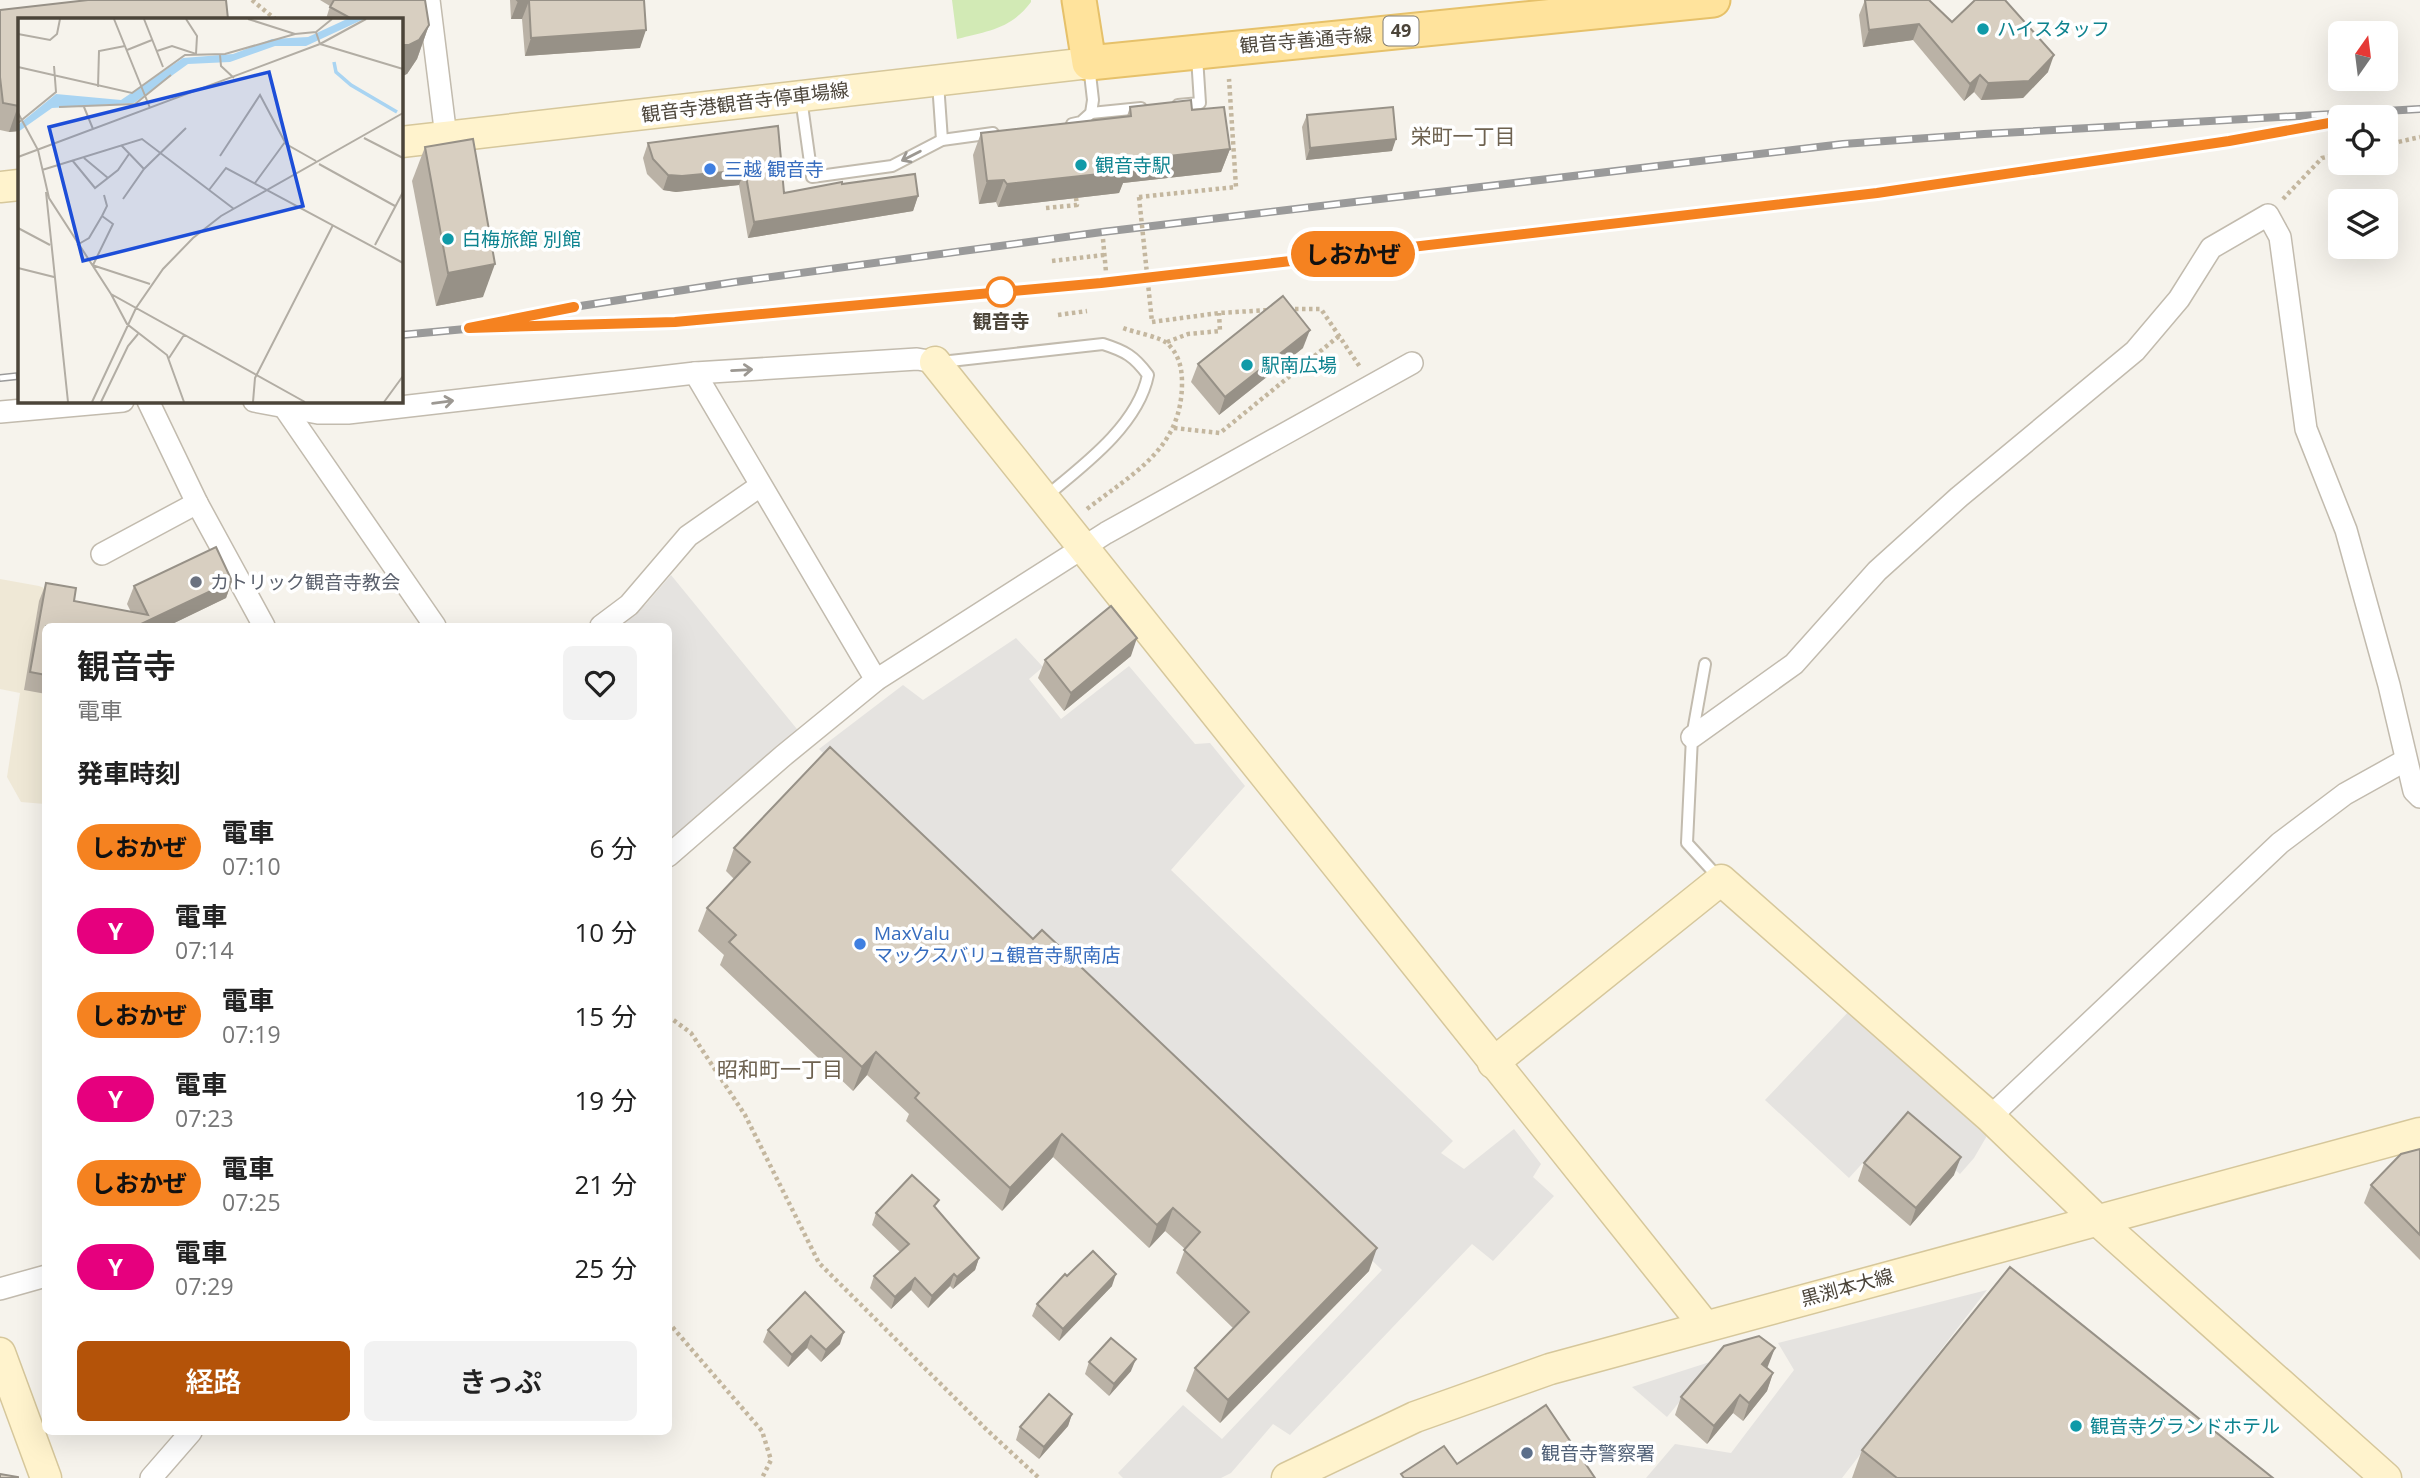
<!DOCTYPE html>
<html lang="ja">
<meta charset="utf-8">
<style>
:root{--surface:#fff;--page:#f2f2f2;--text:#222;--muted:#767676;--accent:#b45309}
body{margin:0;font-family:"Open Sans","Noto Sans JP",sans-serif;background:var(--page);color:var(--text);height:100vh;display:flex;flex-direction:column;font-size:26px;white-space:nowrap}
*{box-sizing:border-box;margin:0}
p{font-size:23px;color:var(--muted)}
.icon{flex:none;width:38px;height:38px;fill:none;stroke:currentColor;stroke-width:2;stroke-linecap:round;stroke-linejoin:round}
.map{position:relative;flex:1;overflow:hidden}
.details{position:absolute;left:42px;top:623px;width:630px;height:812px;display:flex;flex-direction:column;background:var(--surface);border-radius:10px;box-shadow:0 7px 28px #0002}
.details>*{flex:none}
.badge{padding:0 14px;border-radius:23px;font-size:24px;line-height:46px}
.needle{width:46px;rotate:14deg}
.controls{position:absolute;left:2328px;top:21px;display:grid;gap:14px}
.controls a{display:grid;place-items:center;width:70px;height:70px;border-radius:10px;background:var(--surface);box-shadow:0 7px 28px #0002;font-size:35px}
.map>.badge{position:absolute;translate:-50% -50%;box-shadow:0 0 0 4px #fff}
h2{padding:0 35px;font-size:26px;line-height:63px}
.round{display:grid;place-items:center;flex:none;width:74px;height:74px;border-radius:10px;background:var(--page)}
.overview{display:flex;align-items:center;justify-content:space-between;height:119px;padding:0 35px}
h1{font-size:33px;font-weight:600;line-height:52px}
.cta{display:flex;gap:14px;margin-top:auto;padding:14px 35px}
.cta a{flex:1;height:80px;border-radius:10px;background:var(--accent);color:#fff;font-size:28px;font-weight:600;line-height:80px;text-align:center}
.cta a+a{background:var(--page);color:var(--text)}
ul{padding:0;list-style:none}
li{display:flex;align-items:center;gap:21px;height:84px;padding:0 35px}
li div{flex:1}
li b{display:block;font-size:26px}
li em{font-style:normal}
li .badge{min-width:77px;font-weight:700;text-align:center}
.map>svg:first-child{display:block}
.education{fill:#efe8d6}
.park{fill:#d2eab5}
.parking{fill:#e5e3e0}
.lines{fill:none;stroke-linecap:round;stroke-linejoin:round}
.lane-casing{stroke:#c2bbae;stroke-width:14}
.street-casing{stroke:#c2bbae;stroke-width:24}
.secondary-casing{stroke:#d6c79b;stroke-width:33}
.primary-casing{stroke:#e6c16a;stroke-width:37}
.path{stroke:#c4b79f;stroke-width:4.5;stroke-dasharray:3.5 3.5;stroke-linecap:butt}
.lane{stroke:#fff;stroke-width:10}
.street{stroke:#fff;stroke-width:21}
.secondary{stroke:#fff3cd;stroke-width:30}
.primary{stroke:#ffe39c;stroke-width:33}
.rail-casing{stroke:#9a9a9a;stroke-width:8}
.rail{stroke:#fff;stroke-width:5;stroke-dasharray:16;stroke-linecap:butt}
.path-bridge{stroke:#c4b79f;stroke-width:4.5;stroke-dasharray:3.5 3.5;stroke-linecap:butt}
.wall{fill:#bab2a6}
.shaded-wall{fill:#979187}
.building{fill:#d8cfc1;stroke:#979187;stroke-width:2}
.oneway{stroke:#9c9892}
.line-casing{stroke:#fff;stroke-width:16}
.line{stroke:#f58220;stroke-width:10}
.culture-dot{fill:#0f9aa8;stroke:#fff;stroke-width:2.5}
.shop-dot{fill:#3f7fe0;stroke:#fff;stroke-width:2.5}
.stop-dot{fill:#fff;stroke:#f58220;stroke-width:3.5}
.worship-dot{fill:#6b7280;stroke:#fff;stroke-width:2.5}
.service-dot{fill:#5c6f8a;stroke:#fff;stroke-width:2.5}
.labels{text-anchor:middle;stroke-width:7;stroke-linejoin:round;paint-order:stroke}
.shield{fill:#fff;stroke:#817c74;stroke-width:2}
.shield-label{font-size:18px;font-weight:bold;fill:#4b4439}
.culture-label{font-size:19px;fill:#0d838f;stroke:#fff;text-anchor:start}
.street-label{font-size:19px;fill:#4b4439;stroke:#fff}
.shop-label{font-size:19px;fill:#366cbe;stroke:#fff;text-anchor:start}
.stop-label{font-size:19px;font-weight:bold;fill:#4b4439;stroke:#fff}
.worship-label{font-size:19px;fill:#5b616d;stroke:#fff;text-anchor:start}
.service-label{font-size:19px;fill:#4e5e75;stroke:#fff;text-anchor:start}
.neighbourhood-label{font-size:21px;fill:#6e6250;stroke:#fff}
.inset-river{fill:none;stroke:#a9d4f2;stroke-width:3.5}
.inset-road{fill:none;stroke:#b2ada4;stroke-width:2}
.view{fill:#1d4ed8;fill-opacity:0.15;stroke:#1d4ed8;stroke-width:3.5}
.inset-edge{fill:none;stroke:#4b4439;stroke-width:3.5}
</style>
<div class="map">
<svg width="2420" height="1478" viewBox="0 0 2420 1478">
<rect width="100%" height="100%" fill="#f6f3ec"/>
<polygon class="education" points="0,579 39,586 74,599 86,616 46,626 45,804 21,802 7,777 20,693 0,689"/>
<path class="park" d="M952,0h79v2c-20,27 -43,29 -74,37z"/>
<g class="parking">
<polygon points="671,575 801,734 669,843 668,626 617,626 646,604"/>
<polygon points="1016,638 1043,667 1029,679 1061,719 1129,666 1195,744 1210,743 1245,786 1171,870 1453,1141 1441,1153 1464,1169 1514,1129 1541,1164 1533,1177 1554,1196 1493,1261 1472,1244 1290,1435 1273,1424 1231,1473 1221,1478 1123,1478 1118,1473 1183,1405 1222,1439 1382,1270 1038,938 1004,931 819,749 903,685 923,700"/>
<polygon points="1851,1009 1988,1134 1974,1158 1960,1174 1900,1122 1849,1178 1765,1100"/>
<polygon points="1987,1290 1842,1478 1646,1478 1675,1444 1731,1453 1794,1370 1778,1343"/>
<polygon points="1713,1361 1667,1417 1632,1387"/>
</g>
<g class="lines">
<defs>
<g id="lane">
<polyline points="938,83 942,140"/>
<polyline points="801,98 812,177 892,166 942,140 993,133"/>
<polyline points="1178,105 1200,103 1197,57"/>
<polyline points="1091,113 1141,108"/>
<polyline points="1072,124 1081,122 1091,113 1093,100 1089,65"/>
<path d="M941,362l162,-18c22,7 31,12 45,31 -10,50 -64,90 -103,122"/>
<polyline points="1705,664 1692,737 1687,843 1719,878"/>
</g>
<g id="street">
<polyline points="429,0 446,137"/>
<polyline points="695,373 876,680"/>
<polyline points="148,401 197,503 264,626"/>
<polyline points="254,401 318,413 348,413 695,373 917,359 935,362"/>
<polyline points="284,407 435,626"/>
<polyline points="0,412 123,401"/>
<polyline points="102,554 197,503"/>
<polyline points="601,626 629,605 688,536 760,486"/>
<polyline points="1692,737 1794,664 1877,571 1959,497 2135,351 2179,299 2211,248 2268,215 2280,237 2306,429 2346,530 2389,685 2414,791 2420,797"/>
<polyline points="668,856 783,756 876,680 1106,533 1412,363"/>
<polyline points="1990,1117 2280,843 2345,794 2406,760"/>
<polyline points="0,1289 46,1276"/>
<polyline points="151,1478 191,1432"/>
</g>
<g id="secondary">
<polyline points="401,142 1089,63"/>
<polyline points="0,187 19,185"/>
<polyline points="935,362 1705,1326"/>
<polyline points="1493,1063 1721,880 1990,1117 2097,1220 2386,1478"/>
<polyline points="0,1353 46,1478"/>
<polyline points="1287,1478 1415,1417 1550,1369 2420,1133"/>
</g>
<polyline id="primary" points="1079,0 1089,63 1713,0"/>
</defs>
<use href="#lane" class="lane-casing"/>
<use href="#street" class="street-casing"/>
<use href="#secondary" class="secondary-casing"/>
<use href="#primary" class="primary-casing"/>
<g class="path">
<polyline points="252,0 275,19"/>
<polyline points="2385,145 2420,137"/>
<polyline points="1139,197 1236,187 1229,79"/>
<polyline points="2283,199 2322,158 2340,154"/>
<polyline points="1046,208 1077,205 1076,198"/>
<polyline points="1103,239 1106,272"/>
<polyline points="1052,261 1104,255"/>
<polyline points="1288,309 1321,309 1360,367"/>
<polyline points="1058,315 1087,311"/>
<polyline points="1152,322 1219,313 1269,310"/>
<polyline points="1167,342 1188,334 1220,331 1219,313"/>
<polyline points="1174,428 1220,433 1339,336"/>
<path d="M1087,509c46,-36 95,-60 95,-126 0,-15 -3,-28 -14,-39 -7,-7 -35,-12 -45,-16"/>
<polyline points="668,1016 691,1033 745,1115 819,1263 987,1430 1039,1478"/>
<polyline points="668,1322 762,1431 771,1460 762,1478"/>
</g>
<use href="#lane" class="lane"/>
<use href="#street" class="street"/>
<use href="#secondary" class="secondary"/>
<use href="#primary" class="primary"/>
<defs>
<g id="rail">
<polyline points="511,327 675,322 1101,283 1877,193 2229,141 2323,124"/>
<polyline points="469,328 574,307 735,282 1102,232 1843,144 1984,134 2420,109"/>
<polyline points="401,335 476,328"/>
<polyline points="0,378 19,376"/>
</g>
</defs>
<use href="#rail" class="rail-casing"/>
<use href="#rail" class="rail"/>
<polyline class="path-bridge" points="1139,197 1152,322"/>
</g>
<g class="wall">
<polygon points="320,0 425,0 429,25 417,59 407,74 401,19 326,19 330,6"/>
<polygon points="510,0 644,0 640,48 525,56 522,19 511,19"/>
<polygon points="1865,0 1929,0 1952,22 2048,72 2023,98 1981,100 1974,92 1964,101 1913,40 1863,47 1859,15"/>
<polygon points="0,10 228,19 19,131 9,132 0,130"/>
<polygon points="1130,107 1192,110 1230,149 1221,172 1123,183 1119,193 998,207 996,202 979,204 973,155 981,133 1127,116"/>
<polygon points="1307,115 1392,151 1306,160 1302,127"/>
<polygon points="778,126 784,193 842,184 918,196 913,211 748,238 739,185 676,192 663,190 647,174 643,158 648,143"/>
<polygon points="425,147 483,297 436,306 412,181"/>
<polygon points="1303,348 1219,415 1191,382 1198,364"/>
<polygon points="232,581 226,598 168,626 46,626 46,694 24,690 39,601 46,583 74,601 131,612 127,604 134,586"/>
<polygon points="1131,656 1064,711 1038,678 1045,660"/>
<polygon points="734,848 1369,1271 1220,1423 1186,1391 1195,1368 1233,1328 1176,1273 1185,1249 1165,1231 1149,1248 1053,1157 1002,1211 906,1121 909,1114 867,1075 853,1091 720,965 724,955 698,931 707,908 734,879 726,871"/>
<polygon points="2420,1149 2420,1260 2364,1203 2371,1185"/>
<polygon points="1864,1163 1954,1175 1910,1226 1858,1181"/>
<polygon points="936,1209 979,1258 975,1270 953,1289 950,1286 928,1308 911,1290 891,1309 870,1288 874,1276 900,1252 872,1225 876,1213"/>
<polygon points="1067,1276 1112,1286 1059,1341 1032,1316 1037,1304"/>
<polygon points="805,1292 840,1344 821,1362 807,1348 788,1367 763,1342 768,1330"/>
<polygon points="1089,1362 1131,1371 1109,1396 1085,1374"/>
<polygon points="1768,1366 1767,1368 1773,1373 1767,1391 1743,1421 1733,1413 1707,1444 1675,1415 1681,1397"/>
<polygon points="1072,1414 1068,1426 1039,1459 1016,1440 1020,1427"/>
<polygon points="1862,1450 2273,1478 1852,1478"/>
</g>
<g class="shaded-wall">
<polygon points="518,1 529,1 522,19 511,19"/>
<polygon points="1919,24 1913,40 1863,47 1869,30"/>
<polygon points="429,25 417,59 407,74 401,77 401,45"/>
<polygon points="646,30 640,48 525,56 531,38"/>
<polygon points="2054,55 2048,72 2023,98 1981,100 1988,83"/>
<polygon points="1980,75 1974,92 1964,101 1970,84"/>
<polygon points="18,106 19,131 9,132"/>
<polygon points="1396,139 1392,151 1306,160 1310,148"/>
<polygon points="1230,149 1221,172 1123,183 1119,193 998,207 1007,184 1126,161"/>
<polygon points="745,170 739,185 676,192 663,190 668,175"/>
<polygon points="1004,180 996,202 979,204 987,181"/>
<polygon points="918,196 913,211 748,238 754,222"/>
<polygon points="495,264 483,297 436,306 448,273"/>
<polygon points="1310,330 1303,348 1219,415 1225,397"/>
<polygon points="232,581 226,598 168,626 137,626"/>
<polygon points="1137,638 1131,656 1064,711 1071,693"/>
<polygon points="876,1052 867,1075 853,1091 862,1067"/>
<polygon points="1062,1134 1053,1157 1002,1211 1010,1188"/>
<polygon points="1961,1157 1954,1175 1910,1226 1916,1208"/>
<polygon points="1173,1208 1165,1231 1149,1248 1157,1225"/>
<polygon points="1377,1248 1369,1271 1220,1423 1228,1400"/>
<polygon points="979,1258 975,1270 953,1289 957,1277"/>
<polygon points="954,1274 950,1286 928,1308 932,1296"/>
<polygon points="1116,1274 1112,1286 1059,1341 1063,1329"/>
<polygon points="915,1278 911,1290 891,1309 895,1297"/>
<polygon points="844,1332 840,1344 821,1362 826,1350"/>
<polygon points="811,1336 807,1348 788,1367 792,1355"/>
<polygon points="1775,1348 1768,1366 1756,1382 1762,1364"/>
<polygon points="1136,1359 1131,1371 1109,1396 1114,1384"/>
<polygon points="1773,1373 1767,1391 1743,1421 1749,1403"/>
<polygon points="1740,1395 1733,1413 1707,1444 1714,1426"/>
<polygon points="1072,1414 1068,1426 1039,1459 1044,1447"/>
</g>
<g class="building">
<polygon points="88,0 226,0 228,19 19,19 19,106 3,103 0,77 0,10"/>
<polygon points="334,0 425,0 429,25 419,40 409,45 401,45 401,19 352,19 330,7"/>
<polygon points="517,0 644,0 646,30 531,38 529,1 518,1"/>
<polygon points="1865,0 1929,0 1952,22 1975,0 2005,0 2054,55 2029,81 1988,83 1980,75 1970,84 1919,24 1869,30"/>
<polygon points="1191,100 1192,110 1224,107 1230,149 1126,161 1127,171 1007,184 1004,180 987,181 981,133 1131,116 1130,107"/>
<polygon points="1393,107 1396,139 1310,148 1307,115"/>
<polygon points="778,126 784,193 842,182 842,184 915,174 918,196 754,222 745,170 682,176 668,175 653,159 648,143"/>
<polygon points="473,139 495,264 448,273 425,147"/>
<polygon points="1283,296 1310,330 1225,397 1198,364"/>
<polygon points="216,547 232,581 137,626 46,626 46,675 30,672 46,583 76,588 74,601 148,615 134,586"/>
<polygon points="1111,606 1137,638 1071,693 1045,660"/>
<polygon points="830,747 1033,939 1042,930 1377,1248 1228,1400 1195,1368 1249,1312 1184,1250 1200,1232 1173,1208 1157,1225 1062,1134 1010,1188 915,1098 919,1093 876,1052 862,1067 729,942 736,935 707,908 750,862 734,848"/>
<polygon points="1908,1112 1961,1157 1916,1208 1864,1163"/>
<polygon points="2420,1149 2420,1235 2371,1185 2401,1154"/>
<polygon points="912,1175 939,1200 934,1206 979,1258 957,1277 954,1274 932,1296 915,1278 895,1297 874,1276 909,1244 876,1213"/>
<polygon points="1093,1251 1116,1274 1063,1329 1037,1304 1065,1274 1067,1276"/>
<polygon points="2010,1267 2273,1478 1897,1478 1862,1450"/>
<polygon points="805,1292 844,1332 826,1350 811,1336 792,1355 768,1330"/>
<polygon points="1759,1336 1775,1348 1762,1364 1773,1373 1749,1403 1740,1395 1714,1426 1681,1397 1724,1346"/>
<polygon points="1111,1338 1136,1359 1114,1384 1089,1362"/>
<polygon points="1049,1394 1072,1414 1044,1447 1020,1427"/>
<polygon points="1546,1405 1595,1478 1404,1478 1401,1474 1444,1446 1457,1464"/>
<polygon points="0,1474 18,1477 18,1478 0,1478"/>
</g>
<defs><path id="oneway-shaft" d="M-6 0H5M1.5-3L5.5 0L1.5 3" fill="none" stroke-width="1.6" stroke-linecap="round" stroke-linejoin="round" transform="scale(1.75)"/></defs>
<g class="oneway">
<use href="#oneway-shaft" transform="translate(911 156) rotate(153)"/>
<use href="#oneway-shaft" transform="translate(742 370) rotate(-3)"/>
<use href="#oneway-shaft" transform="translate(443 402) rotate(-7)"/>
</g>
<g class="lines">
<defs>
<polyline id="line" points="574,307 469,328 675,322 1101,283 1877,193 2229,141 2340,121"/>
</defs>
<use href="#line" class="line-casing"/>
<use href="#line" class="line"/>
</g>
<g class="culture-dot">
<circle cx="1983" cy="29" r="7"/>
<circle cx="1081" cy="165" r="7"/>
<circle cx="448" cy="239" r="7"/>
<circle cx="1247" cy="365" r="7"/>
<circle cx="2076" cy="1426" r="7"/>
</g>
<g class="shop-dot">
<circle cx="710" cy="169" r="7"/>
<circle cx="860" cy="944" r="7"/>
</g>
<circle class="stop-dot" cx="1001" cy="292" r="14"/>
<circle class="worship-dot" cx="196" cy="582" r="7"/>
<circle class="service-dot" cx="1527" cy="1453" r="7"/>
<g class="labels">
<rect class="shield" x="1383.5" y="16.5" width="35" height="29" rx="5"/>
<g class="shield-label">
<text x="1401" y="37">49</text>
</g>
<g class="culture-label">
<text x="1997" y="36">ハイスタッフ</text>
<text x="1095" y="172">観音寺駅</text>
<text x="462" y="246">白梅旅館 別館</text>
<text x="1261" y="372">駅南広場</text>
<text x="2090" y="1433">観音寺グランドホテル</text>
</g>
<g class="street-label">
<text transform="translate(1306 40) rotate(-5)" y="7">観音寺善通寺線</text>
<text transform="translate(745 102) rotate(-7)" y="7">観音寺港観音寺停車場線</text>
<text transform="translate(1847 1287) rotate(-15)" y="7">黒渕本大線</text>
</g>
<g class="shop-label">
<text x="724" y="176">三越 観音寺</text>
<text x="874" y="940">MaxValu<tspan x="874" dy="22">マックスバリュ観音寺駅南店</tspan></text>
</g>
<g class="stop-label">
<text x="1001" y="328">観音寺</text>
</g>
<g class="worship-label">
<text x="210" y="589">カトリック観音寺教会</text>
</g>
<g class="service-label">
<text x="1541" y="1460">観音寺警察署</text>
</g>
<g class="neighbourhood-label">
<text x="1463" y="144">栄町一丁目</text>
<text x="780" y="1077">昭和町一丁目</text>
</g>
</g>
<g transform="translate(18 18)">
<rect width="385" height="385" fill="#f6f3ec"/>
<path d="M329,1h17l-58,27h-31l-45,16 -42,2 -54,39 -82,5 -34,24v-7l38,-31 65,6 62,-42 50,-4 39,-15 36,-2z" fill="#a9d4f2"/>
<path class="inset-river" d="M316,44l2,10 15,13 46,27"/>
<path class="inset-road" d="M96,1l36,89M126,1l19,48M230,1l47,15 21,-2M0,16l32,6 7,-6 3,-15M302,26l46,-25M302,26l83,25M302,26l-4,-12 16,-13M109,32l25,-10M139,33l15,-5 24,8 1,-18 -11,-17M202,37l1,11 13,12M0,49l114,26 53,-38 40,-1 70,-20M80,69l1,-36 26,-5M41,89l76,-3 36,-29M66,89l9,22M0,95l20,37 11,48 62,96 194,108M0,105l38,-31 -2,-26M346,120l39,20M103,127l23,24M202,138l40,-61 26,49 30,17M0,139l302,-113M66,140l24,20M54,142l23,28 23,-18 11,-16M301,146l76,42M24,152l100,-31 92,70M237,165l30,-41M191,172l17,-22 177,95M28,174l22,210M105,181l21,-30 42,-41M0,210l32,17M59,227l12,-7 13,-22 5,-10 -3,-11M357,227l28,-53M74,247l58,19M75,247l20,-41 -11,-8M0,250l36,9M93,276l16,30 40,31 17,47M151,340l15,-23M74,384l44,-94 27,-39 30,-31 28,-22 182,-103M83,384l27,-56 10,-12M235,384l2,-24 78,-153M366,384l19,-26"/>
<path class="view" d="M251,54l34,134 -220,55 -34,-134z"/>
<rect width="385" height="385" class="inset-edge"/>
</g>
</svg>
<div class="controls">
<a><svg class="needle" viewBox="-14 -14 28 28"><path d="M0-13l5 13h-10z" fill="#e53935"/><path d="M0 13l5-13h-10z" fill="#767676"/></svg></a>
<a><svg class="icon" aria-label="locate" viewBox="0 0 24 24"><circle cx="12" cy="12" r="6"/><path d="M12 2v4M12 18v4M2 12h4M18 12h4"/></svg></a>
<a><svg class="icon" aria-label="layers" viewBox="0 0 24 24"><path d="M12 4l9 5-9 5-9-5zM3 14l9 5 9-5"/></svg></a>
</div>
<b class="badge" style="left:1353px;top:254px;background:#f58220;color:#111">しおかぜ</b>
<section class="details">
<div class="overview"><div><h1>観音寺</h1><p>電車</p></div><a class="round"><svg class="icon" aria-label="heart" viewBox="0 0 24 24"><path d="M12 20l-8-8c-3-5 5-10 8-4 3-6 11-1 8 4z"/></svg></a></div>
<h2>発車時刻</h2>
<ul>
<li><span class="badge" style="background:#f58220;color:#111">しおかぜ</span><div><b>電車</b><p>07:10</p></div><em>6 分</em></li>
<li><span class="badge" style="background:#e6007e;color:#fff">Y</span><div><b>電車</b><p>07:14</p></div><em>10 分</em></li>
<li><span class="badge" style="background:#f58220;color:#111">しおかぜ</span><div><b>電車</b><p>07:19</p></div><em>15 分</em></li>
<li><span class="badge" style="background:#e6007e;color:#fff">Y</span><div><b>電車</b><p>07:23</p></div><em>19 分</em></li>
<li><span class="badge" style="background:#f58220;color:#111">しおかぜ</span><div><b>電車</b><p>07:25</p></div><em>21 分</em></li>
<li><span class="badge" style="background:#e6007e;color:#fff">Y</span><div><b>電車</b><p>07:29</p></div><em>25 分</em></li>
</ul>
<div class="cta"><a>経路</a><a>きっぷ</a></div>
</section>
</div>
